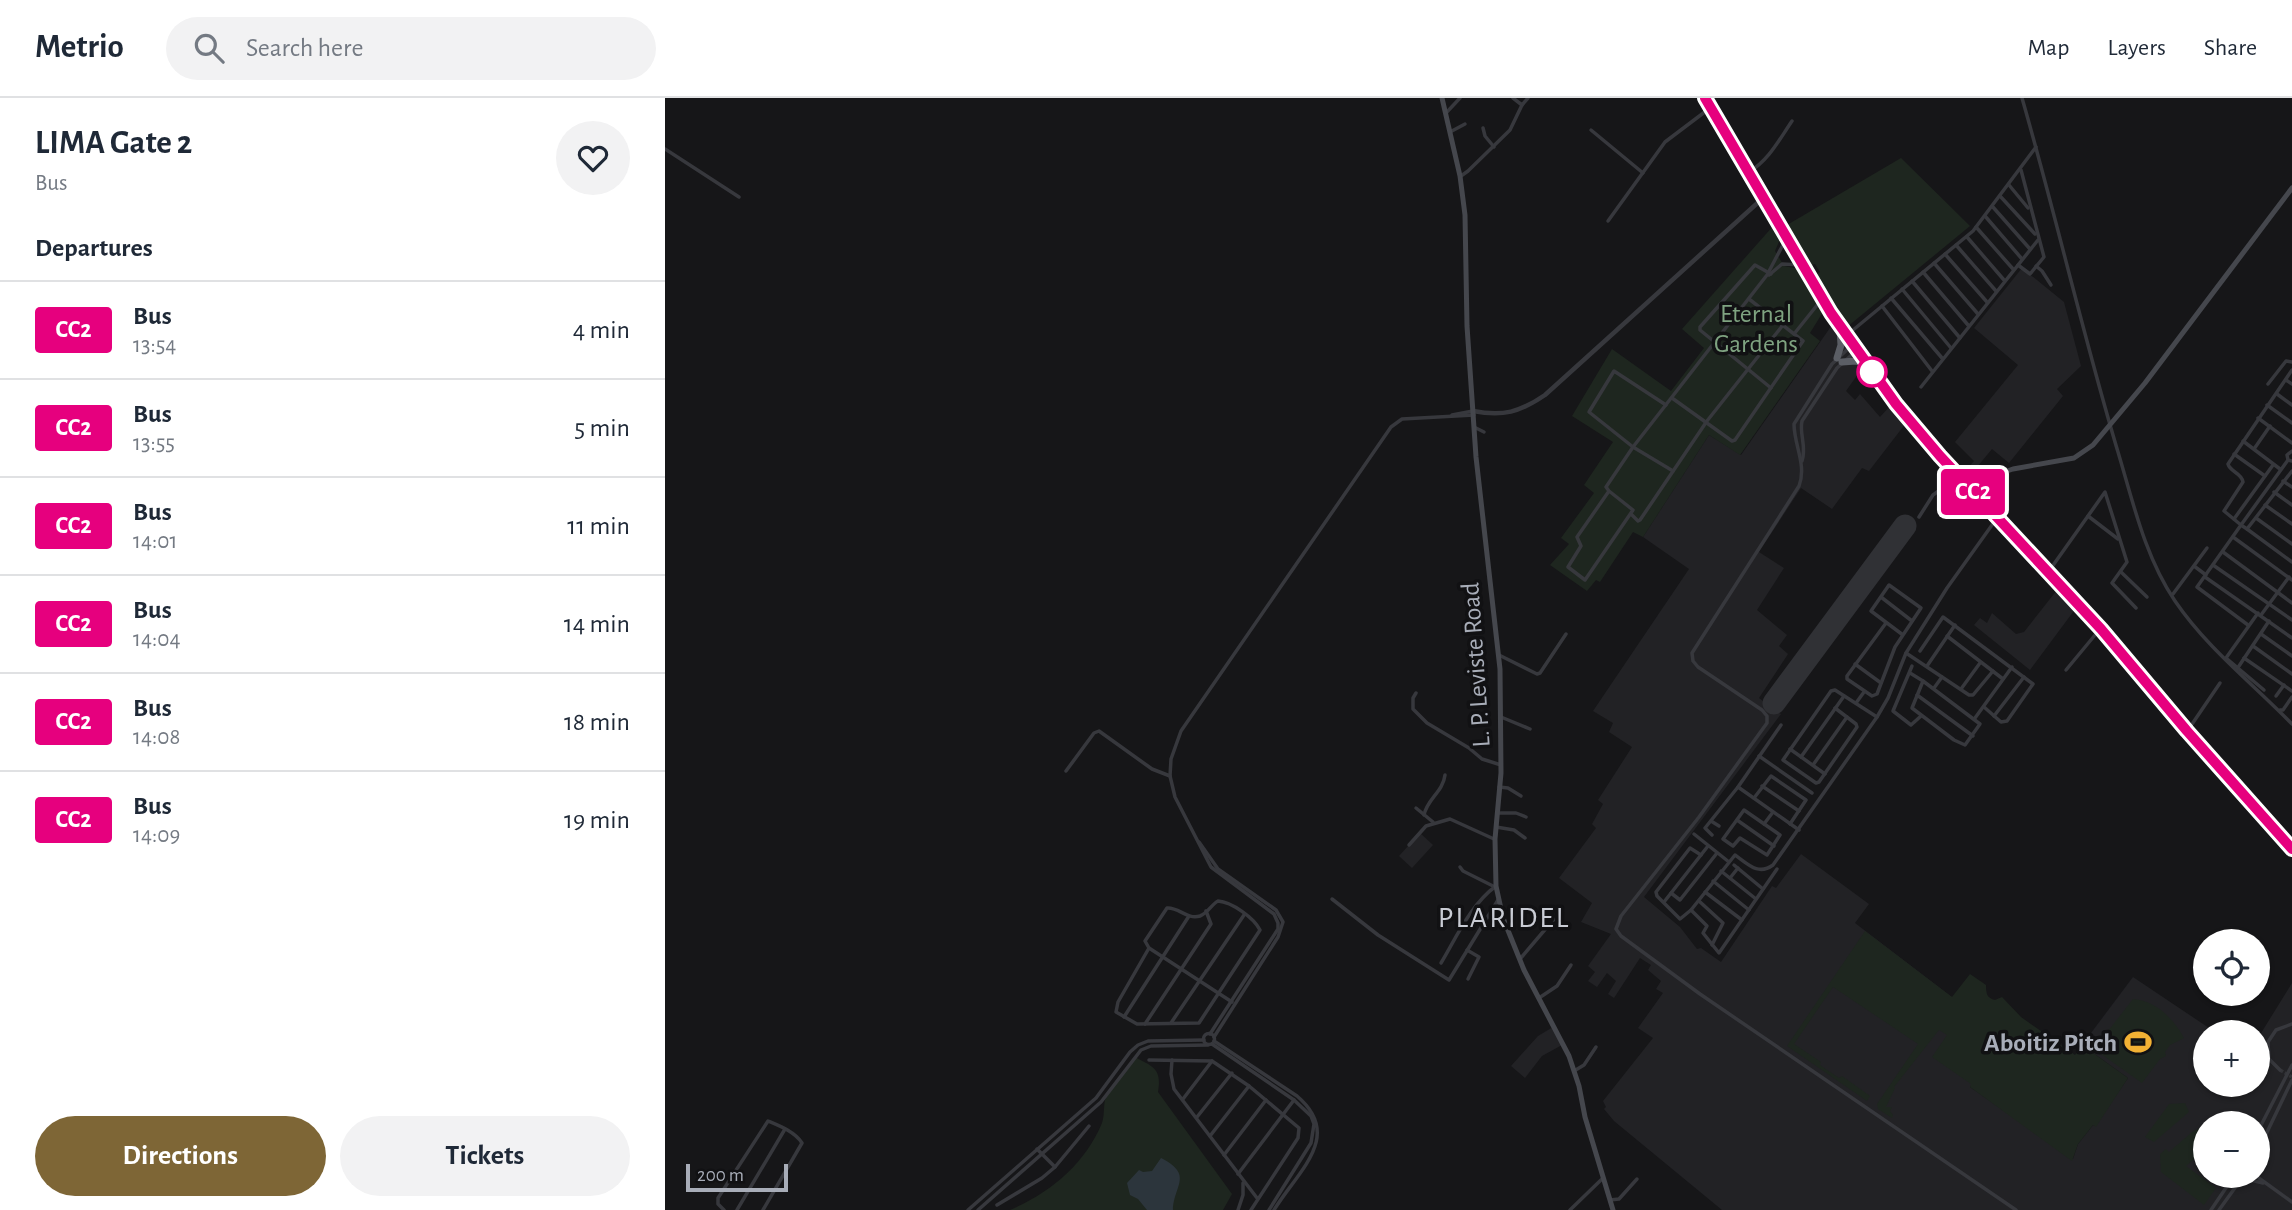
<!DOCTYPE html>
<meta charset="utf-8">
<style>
:root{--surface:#fff;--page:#f2f2f3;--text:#1f2937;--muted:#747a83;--line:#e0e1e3;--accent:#7e6636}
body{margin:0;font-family:"Alegreya Sans",sans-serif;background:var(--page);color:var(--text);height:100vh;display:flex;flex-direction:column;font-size:26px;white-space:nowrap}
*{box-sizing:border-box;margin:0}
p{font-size:23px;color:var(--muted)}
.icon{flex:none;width:38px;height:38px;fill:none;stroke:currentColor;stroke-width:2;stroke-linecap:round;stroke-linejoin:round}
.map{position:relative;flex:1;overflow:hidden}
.panel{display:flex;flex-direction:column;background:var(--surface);width:665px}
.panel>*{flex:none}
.badge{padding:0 14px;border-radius:5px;font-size:24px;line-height:46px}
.buttons{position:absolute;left:1528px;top:831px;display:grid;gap:14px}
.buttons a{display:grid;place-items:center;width:77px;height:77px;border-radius:50%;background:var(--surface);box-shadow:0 2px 5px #0004;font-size:35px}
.scale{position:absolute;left:21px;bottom:18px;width:102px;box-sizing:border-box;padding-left:7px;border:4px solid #a8adb8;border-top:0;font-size:19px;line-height:24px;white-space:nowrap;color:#a8adb8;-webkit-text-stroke:5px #111113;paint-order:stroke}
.map>.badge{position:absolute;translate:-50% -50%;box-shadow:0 0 0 4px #fff}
h2{padding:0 35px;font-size:26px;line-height:63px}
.round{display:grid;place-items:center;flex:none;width:74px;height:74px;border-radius:37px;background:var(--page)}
.overview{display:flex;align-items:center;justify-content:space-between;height:119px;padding:0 35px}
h1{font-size:33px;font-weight:700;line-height:52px}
.cta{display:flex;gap:14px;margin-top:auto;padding:14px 35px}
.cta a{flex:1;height:80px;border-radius:42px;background:var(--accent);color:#fff;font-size:28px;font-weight:700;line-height:80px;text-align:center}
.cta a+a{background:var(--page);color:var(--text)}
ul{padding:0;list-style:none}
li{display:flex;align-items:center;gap:21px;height:98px;padding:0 35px;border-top:2px solid var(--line)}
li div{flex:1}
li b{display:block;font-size:26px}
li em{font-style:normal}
li .badge{min-width:77px;font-weight:700;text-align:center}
header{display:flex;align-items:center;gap:42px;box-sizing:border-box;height:98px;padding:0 35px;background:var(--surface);border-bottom:2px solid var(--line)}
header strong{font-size:33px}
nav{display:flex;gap:38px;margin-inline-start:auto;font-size:24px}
.search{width:490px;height:63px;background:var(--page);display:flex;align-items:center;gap:18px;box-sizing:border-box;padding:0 24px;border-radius:38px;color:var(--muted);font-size:26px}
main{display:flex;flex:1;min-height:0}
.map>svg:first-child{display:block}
.built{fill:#222225;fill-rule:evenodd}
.green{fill:#1e261f}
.water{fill:#2c353c}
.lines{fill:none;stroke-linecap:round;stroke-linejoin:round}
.runway{stroke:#303135;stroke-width:23}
.minor-tunnel{stroke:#333438;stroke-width:3.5;stroke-dasharray:3.5 2;stroke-linecap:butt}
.minor{stroke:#37383d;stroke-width:3.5}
.tertiary{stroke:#37383d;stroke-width:4.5}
.secondary{stroke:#45474d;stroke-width:5}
.trunk{stroke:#5b5e65;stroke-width:7}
.line-casing{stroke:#fff;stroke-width:16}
.line{stroke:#e6007e;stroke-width:10}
.stop-dot{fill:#fff;stroke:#e6007e;stroke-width:3.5}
.labels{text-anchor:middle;stroke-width:7;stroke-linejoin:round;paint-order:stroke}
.park-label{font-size:26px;fill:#7fa381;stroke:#111113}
.street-label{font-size:26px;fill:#a8adb8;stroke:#111113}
.poi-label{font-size:26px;font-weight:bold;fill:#a8adb8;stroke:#111113;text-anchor:end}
.quarter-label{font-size:30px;letter-spacing:2px;fill:#c9ccd4;stroke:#111113}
</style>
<header>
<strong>Metrio</strong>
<div class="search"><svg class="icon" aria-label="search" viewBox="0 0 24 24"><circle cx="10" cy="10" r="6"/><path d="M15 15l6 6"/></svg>Search here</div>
<nav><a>Map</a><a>Layers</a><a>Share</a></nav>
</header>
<main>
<section class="panel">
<div class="overview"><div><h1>LIMA Gate 2</h1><p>Bus</p></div><a class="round"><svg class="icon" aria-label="heart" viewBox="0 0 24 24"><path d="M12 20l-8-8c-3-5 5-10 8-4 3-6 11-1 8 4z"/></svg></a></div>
<h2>Departures</h2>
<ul>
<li><span class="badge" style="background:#e6007e;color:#fff">CC2</span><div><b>Bus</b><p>13:54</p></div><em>4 min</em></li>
<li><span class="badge" style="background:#e6007e;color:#fff">CC2</span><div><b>Bus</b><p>13:55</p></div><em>5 min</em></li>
<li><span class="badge" style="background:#e6007e;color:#fff">CC2</span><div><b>Bus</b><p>14:01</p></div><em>11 min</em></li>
<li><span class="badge" style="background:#e6007e;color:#fff">CC2</span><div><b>Bus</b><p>14:04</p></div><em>14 min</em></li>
<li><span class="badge" style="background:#e6007e;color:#fff">CC2</span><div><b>Bus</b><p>14:08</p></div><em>18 min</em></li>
<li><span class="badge" style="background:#e6007e;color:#fff">CC2</span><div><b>Bus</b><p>14:09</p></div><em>19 min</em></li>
</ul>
<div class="cta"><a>Directions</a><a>Tickets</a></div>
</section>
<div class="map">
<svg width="1627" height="1112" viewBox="0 0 1627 1112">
<rect width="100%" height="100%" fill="#161618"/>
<g class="built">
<polygon points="1357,170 1399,204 1416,268 1392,291 1398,298 1344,365 1327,351 1303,380 1298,376 1309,363 1290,344 1353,267 1309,230"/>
<path d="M1167,227l31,42 -17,24 9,9 5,-6 20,23 11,-12 15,18 -37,48 -7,-3 -30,41 -31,-21 -42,64 25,16 -27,42 30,25 -8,11 9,8 -29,44 22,16 -137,183 36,30 17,22 4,-1 20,14 51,-76 4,2 25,-34 68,50 -14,19 98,75 36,59 -19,30 103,72 5,-15 15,-19 2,1 33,-48 -46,-33 51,-68 82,55h-10v53h52l1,-47 34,-55v227h-570l-108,-89 -10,-12 2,-2 -3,-6 50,-63 -15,-10 25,-35 -7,-4 5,-8 -13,-11 3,-5 -11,-7 -26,40 -6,-4 8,-13 -9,-8 -10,14 -9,-6 7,-9 -7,-6 23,-32 -30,-12 11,-19 -33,-25 37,-50 -4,-4 11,-20 -5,-4 34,-53 -23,-15 4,-9 -20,-12 96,-142 -46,-32 66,-102 32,20zM1540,1026h52v52h-52z"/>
<polygon points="1392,492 1411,510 1365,572 1309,527 1315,520 1322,525 1327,515 1351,536 1359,534"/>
<polygon points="755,735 768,747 747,770 734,758"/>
<polygon points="888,929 897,947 877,958 860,980 846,968 873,938"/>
</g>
<g class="green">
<polygon points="1236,60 1305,128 1182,229 1152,176 1155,174 1150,166 1147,167 1122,127"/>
<polygon points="1109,127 1116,139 1110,153 1119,168 1135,171 1158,214 1145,235 1155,243 1075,357 1044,337 978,439 968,434 935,484 931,482 922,493 885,467 904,446 896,440 929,395 919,387 948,344 907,318 947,251 1006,293 1039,250 1017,231"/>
<path d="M1200,833l87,66 18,-23 16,11c0,9 1,13 9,15l7,-3 19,20 54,38 7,-10 46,33 -32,49 -3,-2 -15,19 -6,17 -102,-74 1,-3 -39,-27 15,-22 -8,-5 -45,57 1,1 -9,19h6l-2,4 3,4 -1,3 -14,-9 -1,-5 41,-60 -85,-57 -39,57 27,18 -1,3 19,13 3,-2 28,20 -3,5 -80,-55z"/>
<path d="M1468,901c23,2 40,19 51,39l-14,7 -5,7 1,4 -6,3 -18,24 -48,-34z"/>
<path d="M470,959c18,10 27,11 23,35l74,102 -9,16h-213c40,-17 75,-46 92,-87 3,-9 1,-19 4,-26 5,-14 20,-28 29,-40z"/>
<polygon points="1520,1005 1524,1014 1489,1044 1480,1039 1504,1006"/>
<polygon points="1540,1027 1540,1052 1521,1068 1551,1090 1539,1107 1496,1074 1495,1056 1501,1051 1504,1054 1527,1034"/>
</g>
<path class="water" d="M496,1060c33,17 13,27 12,52h-26l-9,-11 -8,-4 -3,-12 12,-13 4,2 9,-1z"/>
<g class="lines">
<polyline class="runway" points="1109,605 1240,428"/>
<polyline class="minor-tunnel" points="1615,972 1627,979"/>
<g class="minor">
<polyline points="848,0 857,7 863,0"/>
<path d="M1357,0c34,118 61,237 96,354 15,50 27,105 57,149 32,47 77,82 117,123"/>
<polyline points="781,15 795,0"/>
<polyline points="818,30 820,38 829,49"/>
<polyline points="926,32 978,75"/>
<polyline points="785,34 800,26"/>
<polyline points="0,51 74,99"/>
<path d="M1084,74c20,-12 30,-32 43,-51"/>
<polyline points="796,78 803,73 845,32 857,7"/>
<polyline points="1344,87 1363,110"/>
<polyline points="1335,98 1370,136"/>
<polyline points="1327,108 1365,151"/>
<polyline points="1320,118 1357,161"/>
<polyline points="943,123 1000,44 1045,10"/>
<polyline points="1311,129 1348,171"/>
<polyline points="1302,139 1339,182"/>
<polyline points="1291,147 1331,193"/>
<polyline points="1280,156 1322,204"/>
<polyline points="1269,165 1313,216"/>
<polyline points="1353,167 1365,176 1379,159 1356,72"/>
<polyline points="1371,168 1377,173 1386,187"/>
<polyline points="1258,174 1303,227"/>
<polyline points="1106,176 1090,167 1035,229 1035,232 1106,290"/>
<polyline points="1104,177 1117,166 1137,167"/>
<polyline points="1247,183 1295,240"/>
<polyline points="1237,191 1286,250"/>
<polyline points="1226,200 1277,260"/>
<polyline points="1217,208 1267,273"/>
<polyline points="1129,236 1153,206"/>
<polyline points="1182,237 1308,133 1371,49"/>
<path d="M1187,247l-20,19 -38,60c0,21 13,41 5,62l-107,167 1,8 5,6 64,43 5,6v7l-68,94 -78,99 -5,13 5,7 79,58 316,216"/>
<polyline points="1621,282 1627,286"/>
<polyline points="1603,286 1621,263 1627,264"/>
<polyline points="1256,289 1373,142"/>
<polyline points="1612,296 1627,307"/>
<polyline points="1007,300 1067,343 1070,342 1138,243 1084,201"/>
<polyline points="1001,307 949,273 924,314 968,349 1008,373"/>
<polyline points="1602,307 1627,325"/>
<polyline points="787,317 808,313"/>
<polyline points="1593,320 1627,345"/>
<polyline points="809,329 819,334"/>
<polyline points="1578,343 1615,371"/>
<polyline points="1589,351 1605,328"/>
<polyline points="1627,353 1622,357 1623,362 1627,363"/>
<polyline points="1569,356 1600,378"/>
<polyline points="1623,362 1576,427 1582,431 1627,373"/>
<path d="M1137,363c5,-14 -3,-27 0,-40l35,-53 19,-17"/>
<polyline points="1618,383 1627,389"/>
<polyline points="944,393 968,412 920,482 903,469 916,448 912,439 944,393 941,389 968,349 1102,177 1121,141"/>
<polyline points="1609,394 1627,407"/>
<polyline points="1600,407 1627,426"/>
<polyline points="966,416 973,423 975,422 1042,323 1118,227"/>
<polyline points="1423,418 1453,441"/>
<polyline points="1254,419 1268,397 1293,379"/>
<polyline points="1591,420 1627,446"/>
<polyline points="1569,421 1608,367"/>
<polyline points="1582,431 1627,464"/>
<polyline points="1568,439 1627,482"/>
<polyline points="1558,454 1627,505"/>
<polyline points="1548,467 1627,522"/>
<polyline points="1529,468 1541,477"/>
<polyline points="1384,473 1440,394 1462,464 1447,485 1471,510"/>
<polyline points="1456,474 1482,499"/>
<polyline points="1540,479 1627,540"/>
<polyline points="1508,496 1542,450"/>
<polyline points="1216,499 1247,523"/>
<polyline points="1593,515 1561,560 1599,592"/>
<polyline points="1596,517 1624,479"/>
<polyline points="1221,525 1182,578 1182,581 1207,598 1212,596 1230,549 1256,510 1224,487 1206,513 1238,537"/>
<path d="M1583,527l-51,-38 44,-62 -17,-14 19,-29c-1,-9 -13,-10 -15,-18l64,-94"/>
<polyline points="1596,536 1627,558"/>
<polyline points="1282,538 1338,581"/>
<polyline points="1588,548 1627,576"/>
<polyline points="1255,553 1278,519 1368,586 1342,623 1336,624 1319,609"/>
<polyline points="1241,555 1304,597 1308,597 1328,573"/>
<polyline points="834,557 872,576 875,575 901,536"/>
<polyline points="1579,560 1627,593"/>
<polyline points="1190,566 1216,585"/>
<polyline points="1247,568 1228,613 1246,627 1256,618"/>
<polyline points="1262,568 1290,527"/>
<polyline points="1572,571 1604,523"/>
<polyline points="1401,572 1435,531"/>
<polyline points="1245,575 1258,583"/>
<polygon points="1258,583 1315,626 1300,647 1289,642 1247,610"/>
<polyline points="1269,590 1277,579"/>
<polyline points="1296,591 1315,565"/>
<polyline points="751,595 748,600 748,611 762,625 804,650 817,661 836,667"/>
<polyline points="1252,597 1308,638"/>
<polyline points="1611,598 1619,587"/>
<polyline points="1191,605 1199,594"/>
<polyline points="1170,610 1191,626 1192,629 1154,684 1151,685 1118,662 1166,593 1170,592 1212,619"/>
<polyline points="1615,612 1618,612 1627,599"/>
<polyline points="1329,618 1359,579"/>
<polyline points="836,619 865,631"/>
<polyline points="1310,620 1347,569"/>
<polyline points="1523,632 1555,585"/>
<polyline points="1125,651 1160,676"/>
<polyline points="1094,658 1147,695"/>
<polyline points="1136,659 1179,598"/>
<polyline points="1148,667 1182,619"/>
<polyline points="401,673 429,635 434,633 487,671 505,678"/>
<polyline points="1097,688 1134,713"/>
<polyline points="834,689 843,690 856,698"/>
<polyline points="1073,689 1116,627"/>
<polyline points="1089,700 1106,678 1141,702 1125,726"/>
<polyline points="751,710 768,724"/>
<polygon points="1079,712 1115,737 1102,757 1075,740 1068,748 1058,741"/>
<polyline points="833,715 851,715 861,719"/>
<path d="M759,717c3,-16 19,-23 21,-40"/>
<polyline points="1072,722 1109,748"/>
<polyline points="1046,723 1054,728"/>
<polyline points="1099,726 1108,714"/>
<polyline points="831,729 849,732 860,740"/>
<polyline points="1029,736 1064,764"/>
<polyline points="1047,737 1040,730 1073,689 1134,732"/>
<polyline points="534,744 553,771 611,812 618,824 613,839 549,939"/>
<polyline points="744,747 761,728 785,721 829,741"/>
<path d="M1036,757l-11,-7 -34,44 1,4 23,23 11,-9 44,-55c13,9 23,21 38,10l104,-148 11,-19 18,-45 41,-65 50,-70"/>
<polyline points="1069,767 1098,791"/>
<polyline points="795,769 798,773 830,789"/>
<polyline points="1056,773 1091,801"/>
<polyline points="1065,780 1073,770"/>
<polyline points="1048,783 1084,812"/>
<polyline points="1040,794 1077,822"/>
<polyline points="1006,795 1015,802 1052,755"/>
<polyline points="667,801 713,837 784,882 833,802"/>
<path d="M553,803c14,1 36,17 42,29l-61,93 -62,1 -21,-12 2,-10 31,-54 -4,-7 22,-33c12,-1 20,12 33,8 8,-3 12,-12 18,-15z"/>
<polyline points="1034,803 1058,825 1047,847"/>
<polyline points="999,804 1043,748"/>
<polyline points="1026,812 1042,828 1038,835 1054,855 1112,771"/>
<polyline points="484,850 567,904"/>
<polyline points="802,852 814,859 803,881"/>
<polyline points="855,861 889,821"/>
<path d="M776,865c15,-25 30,-59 55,-77"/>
<polyline points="874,900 892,888 906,867"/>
<polyline points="459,919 524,818"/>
<polyline points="506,925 579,817"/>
<polyline points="480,926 546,826 541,813"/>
<circle cx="544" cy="941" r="5.5"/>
<polyline points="545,936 613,831 613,825 609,816 546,769 510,699 505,678 506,661 516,633 726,329 737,321 809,317"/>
<path d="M549,943l83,55c47,40 1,75 -23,114"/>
<polyline points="547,946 629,1002 646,1018 649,1026 646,1045 604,1112"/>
<polyline points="484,962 547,963 584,988 634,1030 633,1040 586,1112"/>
<polyline points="507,962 506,976 509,991 592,1100"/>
<polyline points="1615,972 1604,961 1603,944 1611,932 1627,926"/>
<polyline points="909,973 919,967 931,949"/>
<polyline points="518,1001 547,963"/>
<polyline points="532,1019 567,975"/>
<polyline points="1592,1035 1627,967"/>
<polyline points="545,1038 584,988"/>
<polyline points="372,1051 390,1069"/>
<polyline points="1592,1055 1627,982"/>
<polyline points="559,1057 601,1002"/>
<polyline points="573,1076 629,1002"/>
<polyline points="1591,1078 1627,1104"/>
<polyline points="1581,1081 1598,1085"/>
<polyline points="945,1102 954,1101 972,1081"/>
<polyline points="332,1107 377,1080 390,1069 424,1028"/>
<path d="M59,1112l-6,-6v-6l50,-77c12,5 27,11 34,22l-39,67"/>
<polyline points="72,1112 120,1031"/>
<polyline points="303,1112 431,1000 465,954 473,947 483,943 539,942"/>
<polyline points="313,1112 436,1004 476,952 486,948 543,947"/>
<polyline points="573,1112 578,1097 578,1085"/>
<polyline points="905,1112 938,1080"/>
<polyline points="1546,1112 1569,1078"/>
<polyline points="1554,1112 1572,1087 1580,1081"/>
</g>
<path class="tertiary" d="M808,313c30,6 47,1 72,-16l218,-197"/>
<g class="secondary">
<polyline points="777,0 795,78 800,117 802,228 811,359 835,571 836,675 830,741 831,788 838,820 859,872 904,958 914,988 920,1019 948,1112"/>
<polyline points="1310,396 1321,385 1336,375 1348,371 1409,360 1428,347 1480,285 1627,90"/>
</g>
<g class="trunk">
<polyline points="1040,0 1166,215 1235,311 1275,358 1436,531 1522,633 1627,751"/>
<polyline points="1172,260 1176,247 1175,231"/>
<polyline points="1177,264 1191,263 1200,265"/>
</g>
</g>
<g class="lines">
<defs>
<polyline id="line" points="1040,0 1166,215 1231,306 1275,358 1436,531 1522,633 1627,751"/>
</defs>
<use href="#line" class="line-casing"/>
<use href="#line" class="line"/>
</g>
<defs>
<symbol id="stadium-bare" viewBox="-9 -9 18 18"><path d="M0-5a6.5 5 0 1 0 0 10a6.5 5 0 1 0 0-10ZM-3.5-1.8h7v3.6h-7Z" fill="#f2b134" stroke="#111113" stroke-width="2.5" paint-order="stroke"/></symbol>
</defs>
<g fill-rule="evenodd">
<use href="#stadium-bare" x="1454" y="925" width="38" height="38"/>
</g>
<circle class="stop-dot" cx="1207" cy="274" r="14"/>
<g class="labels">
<g class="park-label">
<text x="1091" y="224">Eternal<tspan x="1091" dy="30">Gardens</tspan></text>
</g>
<g class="street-label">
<text transform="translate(810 567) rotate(-94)" y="9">L. P. Leviste Road</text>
</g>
<g class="poi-label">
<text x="1452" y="953">Aboitiz Pitch</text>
</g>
<g class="quarter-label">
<text x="839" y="829">PLARIDEL</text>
</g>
</g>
</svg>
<div class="buttons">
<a><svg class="icon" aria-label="locate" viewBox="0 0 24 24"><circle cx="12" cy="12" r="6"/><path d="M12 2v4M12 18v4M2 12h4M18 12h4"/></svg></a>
<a>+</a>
<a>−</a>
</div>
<div class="scale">200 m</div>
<b class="badge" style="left:1308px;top:394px;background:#e6007e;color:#fff">CC2</b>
</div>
</main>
